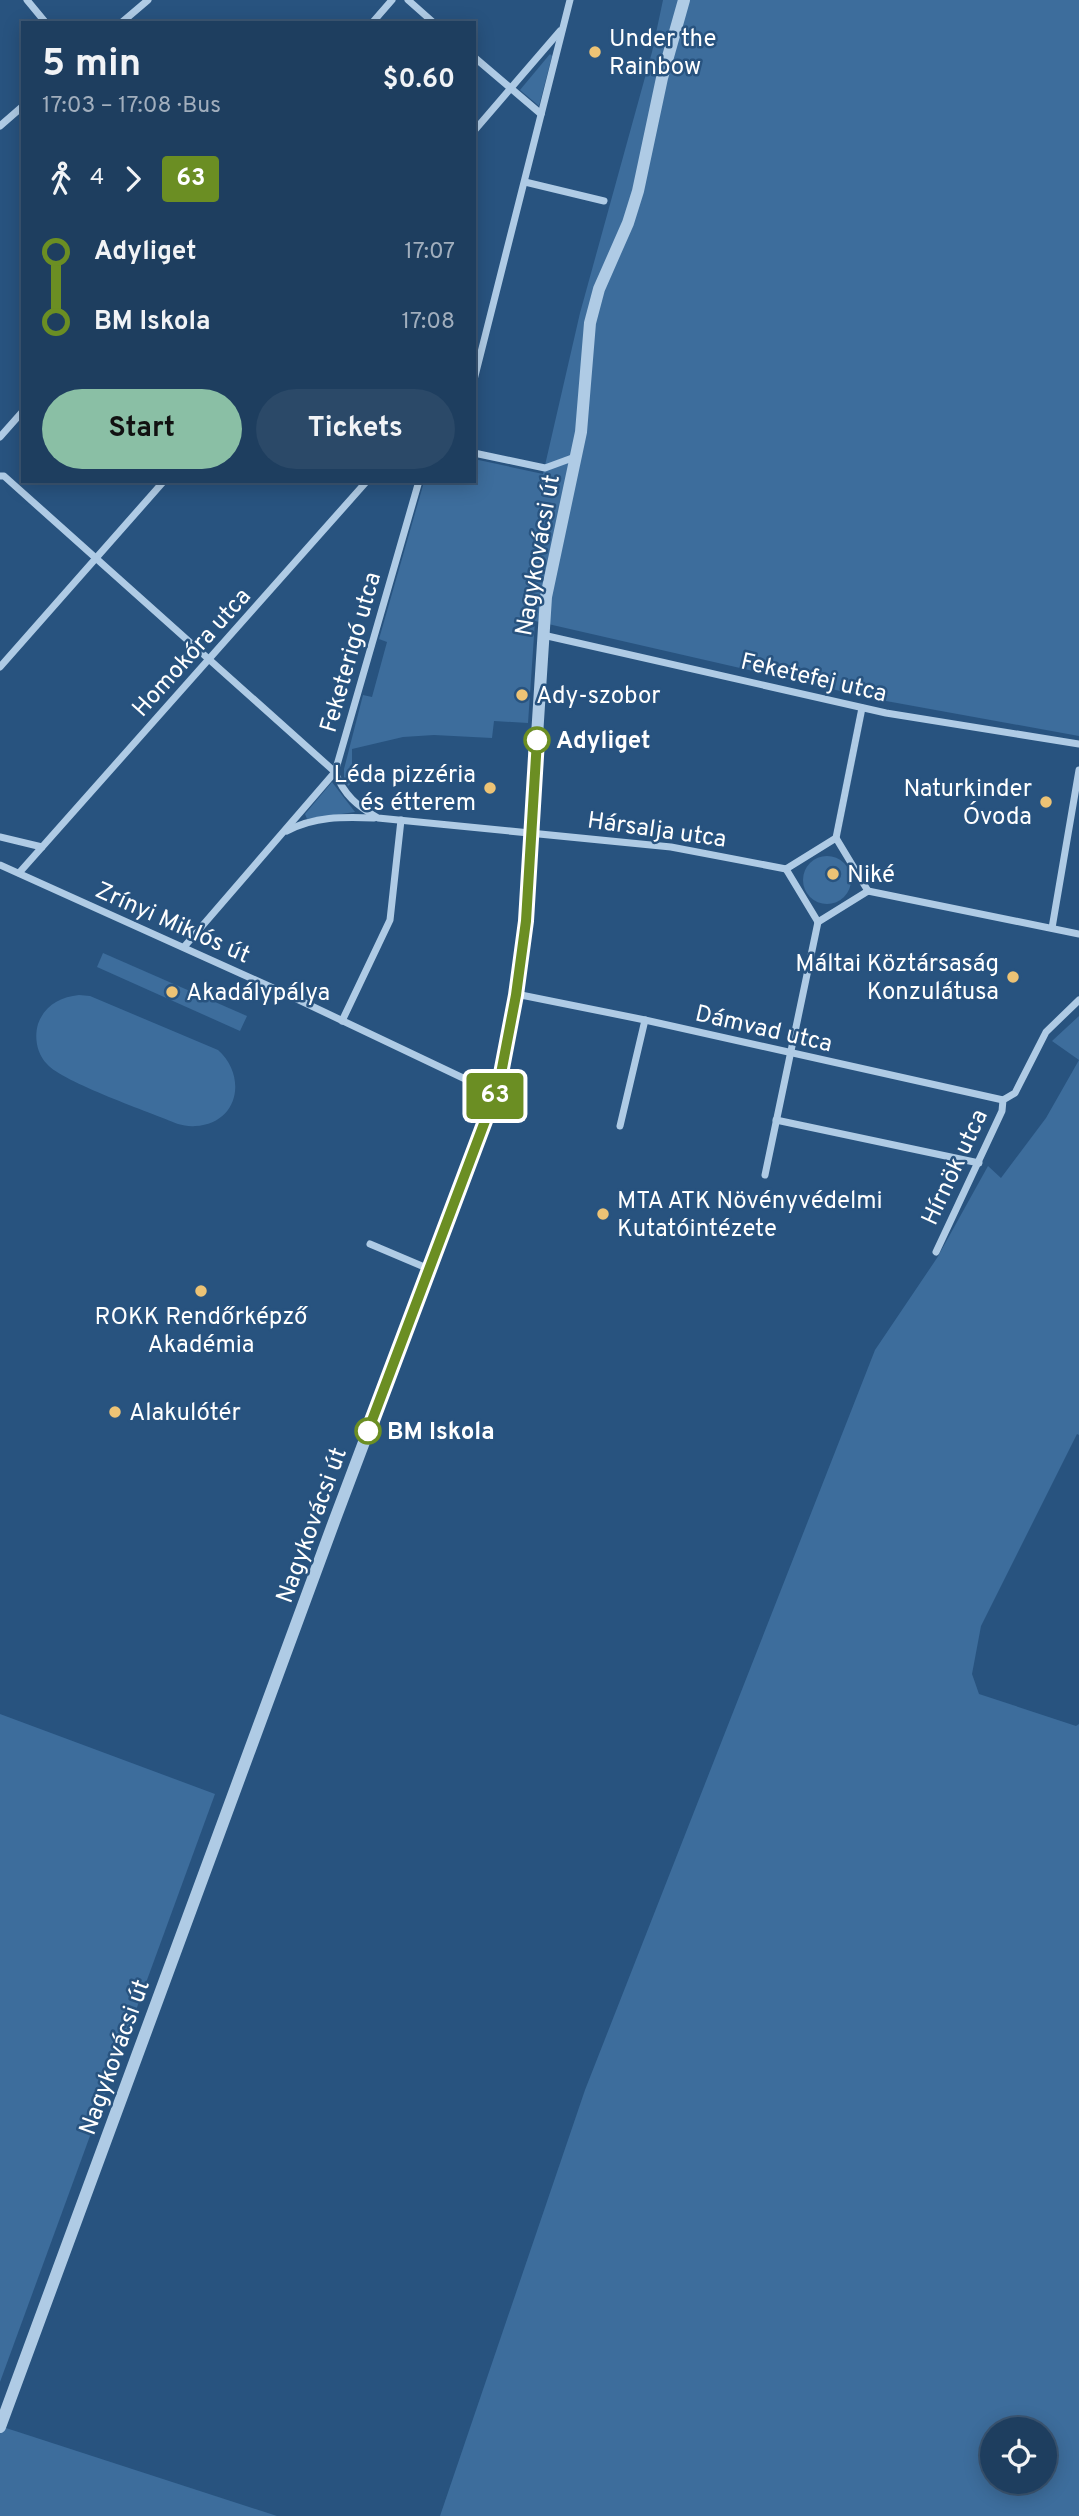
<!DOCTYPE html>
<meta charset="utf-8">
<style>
:root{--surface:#1e3e5f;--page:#2b4968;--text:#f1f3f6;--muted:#a1aebd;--line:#3c5774;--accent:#8abfa5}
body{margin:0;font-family:Overpass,sans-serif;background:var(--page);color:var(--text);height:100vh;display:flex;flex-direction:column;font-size:26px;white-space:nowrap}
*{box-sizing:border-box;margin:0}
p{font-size:23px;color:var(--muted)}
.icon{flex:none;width:38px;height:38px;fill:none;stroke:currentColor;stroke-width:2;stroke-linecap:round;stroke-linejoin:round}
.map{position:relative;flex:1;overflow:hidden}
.panel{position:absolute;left:21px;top:21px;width:455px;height:462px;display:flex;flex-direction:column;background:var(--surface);border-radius:0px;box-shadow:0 4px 18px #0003,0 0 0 2px var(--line)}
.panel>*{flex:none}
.badge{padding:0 14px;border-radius:5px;font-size:24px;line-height:46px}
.tools{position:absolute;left:980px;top:2417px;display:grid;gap:14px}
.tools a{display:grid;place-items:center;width:77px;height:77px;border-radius:50%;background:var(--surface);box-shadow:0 4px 18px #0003,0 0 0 2px var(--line);font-size:35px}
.map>.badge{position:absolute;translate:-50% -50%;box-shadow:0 0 0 4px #fff}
.legs{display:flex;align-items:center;gap:10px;height:77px;padding:0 21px;font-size:23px}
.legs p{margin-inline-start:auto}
.overview{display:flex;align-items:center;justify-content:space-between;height:119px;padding:0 21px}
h1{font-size:38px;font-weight:700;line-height:52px}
.primary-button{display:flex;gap:14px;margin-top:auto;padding:14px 21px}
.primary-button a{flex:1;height:80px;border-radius:42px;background:var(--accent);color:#111;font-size:28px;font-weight:700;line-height:80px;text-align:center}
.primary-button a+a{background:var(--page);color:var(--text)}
ul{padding:0 21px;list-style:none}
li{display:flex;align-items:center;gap:24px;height:70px;font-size:26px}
li i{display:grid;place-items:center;width:10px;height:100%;margin:0 9px;background:currentColor}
li i::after{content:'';width:18px;height:18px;margin:-9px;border:5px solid;border-radius:50%;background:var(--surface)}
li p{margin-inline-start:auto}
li:first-child i{background:linear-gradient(#0000 50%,currentColor 0)}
li:last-child i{background:linear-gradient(currentColor 50%,#0000 0)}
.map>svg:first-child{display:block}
.green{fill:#3d6d9c;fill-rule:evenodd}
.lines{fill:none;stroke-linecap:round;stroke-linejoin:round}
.minor{stroke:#afcbe5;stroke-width:7}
.tertiary{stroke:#afcbe5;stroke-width:12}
.line-1-casing{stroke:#fff;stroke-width:16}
.line-1{stroke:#6b8e23;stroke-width:10}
.poi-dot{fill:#edc375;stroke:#28537f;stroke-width:2.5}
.stop-1-dot{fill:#fff;stroke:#6b8e23;stroke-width:3.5}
.labels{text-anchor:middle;stroke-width:5;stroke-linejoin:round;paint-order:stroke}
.poi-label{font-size:24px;fill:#fff;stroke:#28537f;text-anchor:start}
.street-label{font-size:24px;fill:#fff;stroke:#28537f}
.stop-label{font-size:24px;font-weight:bold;fill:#fff;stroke:#28537f;text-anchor:start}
</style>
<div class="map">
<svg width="1079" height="2516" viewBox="0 0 1079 2516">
<rect width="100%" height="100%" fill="#28537f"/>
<g class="green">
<polygon points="663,0 1079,0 1079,736 875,699 535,621 528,723 494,721 492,738 434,735 403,737 352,749 352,765 357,779 348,786 344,778 344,769 363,695 372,697 387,642 379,639 424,482 474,481 474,459 543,474 580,313 652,52"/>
<polygon points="550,54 552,56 539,106 520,90"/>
<polygon points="332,782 355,812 307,819 305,814"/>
<circle cx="827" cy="880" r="24"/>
<polygon points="103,953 247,1016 240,1031 97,967"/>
<path d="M79,995l11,1 128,54c30,27 20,74 -23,76 -5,1 -12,-1 -17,-2 -26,-11 -116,-42 -131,-60 -10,-10 -13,-26 -9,-40 7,-19 22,-27 41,-29z"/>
<path d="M1079,1016v419l-2,-1 -96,192 -9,48 7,20 97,32 3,-2v792h-639l145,-426 290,-740 62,-92 51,-92 13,12 45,-60 33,-58 -27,-19zM992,2429h53v53h-53z"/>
<polygon points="0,1714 215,1794 0,2382"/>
<polygon points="6,2428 277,2516 0,2516 0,2429"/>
</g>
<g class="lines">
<g class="minor">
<polyline points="27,0 46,23"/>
<polyline points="408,0 434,23"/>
<polyline points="121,23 148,0"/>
<polyline points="372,23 392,0"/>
<polyline points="474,57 541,114"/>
<polyline points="0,126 23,106"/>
<polyline points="474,131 560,31"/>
<polyline points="525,182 604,201"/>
<polyline points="474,380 570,0"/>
<polyline points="0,437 23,411"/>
<polyline points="474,453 545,468 575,457"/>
<path d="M0,476h4l331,296c9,23 22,34 43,46l293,29 115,22"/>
<polyline points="543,635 886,713 1079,744"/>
<polyline points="0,667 164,481"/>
<path d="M287,831c28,-15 56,-14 87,-13"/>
<polyline points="0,837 42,847"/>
<polyline points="836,838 862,708"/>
<polyline points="0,865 282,992 482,1087 508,1090"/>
<polyline points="786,869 836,838 868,891"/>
<polyline points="786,869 818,922"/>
<polyline points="19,873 367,481"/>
<polyline points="868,891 1079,934"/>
<polyline points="818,922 868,891"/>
<polyline points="1052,928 1079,770"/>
<polyline points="184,947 335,772 419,481"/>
<polyline points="516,994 645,1020 1003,1100"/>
<polyline points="342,1021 390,920 401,820"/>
<polyline points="776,1120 979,1163"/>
<polyline points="620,1126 645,1020"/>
<polyline points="765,1175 818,922"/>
<polyline points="370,1244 429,1269"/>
<polyline points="936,1252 1002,1111 1003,1100 1015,1093 1046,1032 1079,1000"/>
</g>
<polyline class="tertiary" points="0,2427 335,1519 499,1084 516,994 525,921 546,597 581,432 590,323 599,289 628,223 638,191 662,78 684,0"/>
</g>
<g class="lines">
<defs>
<polyline id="line-1" points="368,1431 499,1084 516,995 526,921 537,740"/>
</defs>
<use href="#line-1" class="line-1-casing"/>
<use href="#line-1" class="line-1"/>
</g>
<g class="poi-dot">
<circle cx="595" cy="52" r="7"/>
<circle cx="522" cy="695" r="7"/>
<circle cx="490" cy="788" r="7"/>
<circle cx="1046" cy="802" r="7"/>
<circle cx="833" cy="874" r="7"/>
<circle cx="1013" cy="977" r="7"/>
<circle cx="172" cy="992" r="7"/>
<circle cx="603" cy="1214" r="7"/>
<circle cx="201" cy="1291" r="7"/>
<circle cx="115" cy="1412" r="7"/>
</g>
<g class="stop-1-dot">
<circle cx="537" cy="740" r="12"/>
<circle cx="368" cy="1431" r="12"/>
</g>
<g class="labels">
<g class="poi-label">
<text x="609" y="46">Under the<tspan x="609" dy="28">Rainbow</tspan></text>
<text x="536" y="703">Ady-szobor</text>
<text x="476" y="782" text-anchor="end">Léda pizzéria<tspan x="476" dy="28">és étterem</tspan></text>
<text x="1032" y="796" text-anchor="end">Naturkinder<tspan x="1032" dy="28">Óvoda</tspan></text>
<text x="847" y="882">Niké</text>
<text x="999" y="971" text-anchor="end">Máltai Köztársaság<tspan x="999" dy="28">Konzulátusa</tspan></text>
<text x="186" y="1000">Akadálypálya</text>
<text x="617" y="1208">MTA ATK Növényvédelmi<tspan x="617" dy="28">Kutatóintézete</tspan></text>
<text x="201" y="1324" text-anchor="middle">ROKK Rendőrképző<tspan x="201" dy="28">Akadémia</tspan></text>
<text x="129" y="1420">Alakulótér</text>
</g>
<g class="street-label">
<text transform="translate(537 555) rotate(-80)" y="8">Nagykovácsi út</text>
<text transform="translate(191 652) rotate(-48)" y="8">Homokóra utca</text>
<text transform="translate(350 652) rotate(-74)" y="8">Feketerigó utca</text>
<text transform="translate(814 677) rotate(13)" y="8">Feketefej utca</text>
<text transform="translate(657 829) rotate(8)" y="8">Hársalja utca</text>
<text transform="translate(173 922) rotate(24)" y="8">Zrínyi Miklós út</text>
<text transform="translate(764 1028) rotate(13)" y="8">Dámvad utca</text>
<text transform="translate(954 1167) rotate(-65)" y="8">Hírnök utca</text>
<text transform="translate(311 1525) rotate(-70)" y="8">Nagykovácsi út</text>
<text transform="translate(114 2057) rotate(-70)" y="8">Nagykovácsi út</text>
</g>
<g class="stop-label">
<text x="556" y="748">Adyliget</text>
<text x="387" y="1439">BM Iskola</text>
</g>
</g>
</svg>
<div class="tools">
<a><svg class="icon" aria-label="locate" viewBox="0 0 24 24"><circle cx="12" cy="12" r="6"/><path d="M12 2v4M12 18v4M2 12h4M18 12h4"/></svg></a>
</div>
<b class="badge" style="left:495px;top:1096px;background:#6b8e23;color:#fff">63</b>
<section class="panel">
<div class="overview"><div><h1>5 min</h1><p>17:03 – 17:08 · Bus</p></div><b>$0.60</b></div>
<div class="legs"><svg class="icon" aria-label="walk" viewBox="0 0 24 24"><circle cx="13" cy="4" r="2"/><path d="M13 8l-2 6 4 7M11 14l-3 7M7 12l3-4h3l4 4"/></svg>4<svg class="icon" aria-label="forward" viewBox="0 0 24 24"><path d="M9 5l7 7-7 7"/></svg><b class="badge" style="background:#6b8e23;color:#fff">63</b></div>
<ul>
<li><i style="color:#6b8e23"></i><b>Adyliget</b><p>17:07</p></li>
<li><i style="color:#6b8e23"></i><b>BM Iskola</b><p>17:08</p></li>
</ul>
<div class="primary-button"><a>Start</a><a>Tickets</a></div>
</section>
</div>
